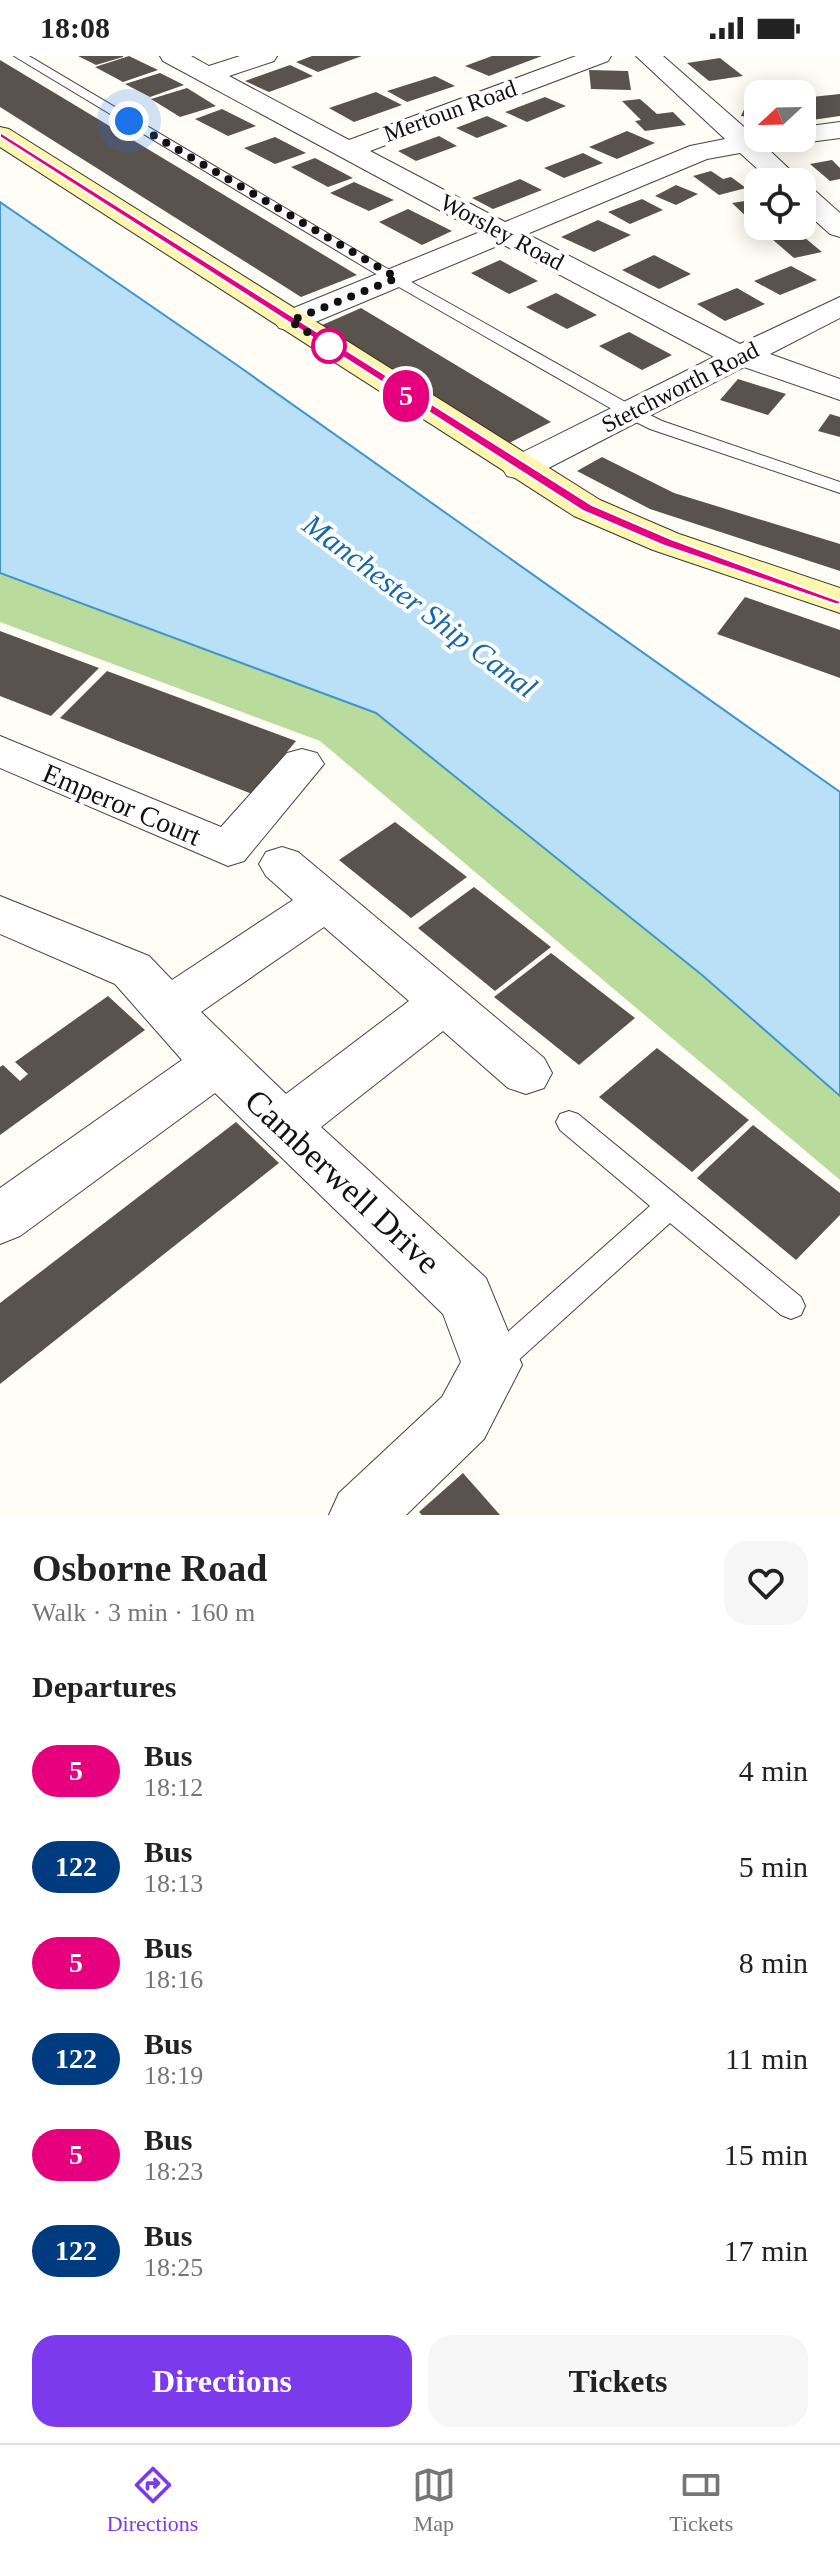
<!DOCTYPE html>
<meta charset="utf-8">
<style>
:root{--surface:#fff;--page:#f6f6f6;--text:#222;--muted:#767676;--line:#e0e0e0;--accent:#7c3aed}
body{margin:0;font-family:"Times New Roman",serif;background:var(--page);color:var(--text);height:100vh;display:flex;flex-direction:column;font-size:30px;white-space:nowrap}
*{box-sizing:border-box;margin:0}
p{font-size:26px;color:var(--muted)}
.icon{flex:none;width:44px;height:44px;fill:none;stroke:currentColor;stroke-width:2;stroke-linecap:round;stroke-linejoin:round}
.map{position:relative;height:1459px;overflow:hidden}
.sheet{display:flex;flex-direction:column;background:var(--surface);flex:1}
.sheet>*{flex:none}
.badge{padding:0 16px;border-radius:26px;font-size:28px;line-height:52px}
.needle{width:52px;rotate:248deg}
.fabs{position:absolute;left:744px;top:24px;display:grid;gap:16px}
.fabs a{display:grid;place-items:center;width:72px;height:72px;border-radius:16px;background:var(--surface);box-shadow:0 4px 20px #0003;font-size:40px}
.you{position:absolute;width:40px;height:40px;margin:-20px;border:6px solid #fff;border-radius:50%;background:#1a73e8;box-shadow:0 0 0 12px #1a73e833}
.map>.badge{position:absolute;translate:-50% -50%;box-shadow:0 0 0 4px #fff}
h2{padding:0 32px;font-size:30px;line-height:72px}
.round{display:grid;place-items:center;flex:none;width:84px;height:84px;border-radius:24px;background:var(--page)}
.headline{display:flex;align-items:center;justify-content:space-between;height:136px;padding:0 32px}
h1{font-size:38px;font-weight:800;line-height:60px}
.cta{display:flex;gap:16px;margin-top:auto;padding:16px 32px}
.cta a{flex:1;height:92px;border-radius:24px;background:var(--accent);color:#fff;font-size:32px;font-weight:800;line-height:92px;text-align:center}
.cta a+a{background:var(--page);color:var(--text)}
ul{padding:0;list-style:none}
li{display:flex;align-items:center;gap:24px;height:96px;padding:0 32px}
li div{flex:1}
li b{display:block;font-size:30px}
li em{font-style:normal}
li .badge{min-width:88px;font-weight:700;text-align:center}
.status{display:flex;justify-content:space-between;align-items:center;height:56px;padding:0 40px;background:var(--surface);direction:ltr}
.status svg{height:22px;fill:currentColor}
.tab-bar{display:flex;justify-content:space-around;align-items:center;height:112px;border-top:2px solid var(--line);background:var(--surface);font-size:22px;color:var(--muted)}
.tab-bar a{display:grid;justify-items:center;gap:4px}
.tab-bar .on{color:var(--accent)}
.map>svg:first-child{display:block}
.forest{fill:#b9dc9c}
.water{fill:#b9e0f7;stroke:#3f96cf;stroke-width:2}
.building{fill:#5a524d}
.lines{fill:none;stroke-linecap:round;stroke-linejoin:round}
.service-casing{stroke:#444;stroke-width:2}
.minor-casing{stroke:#444;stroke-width:2}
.secondary-casing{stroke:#333;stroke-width:2}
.service{fill:#fff;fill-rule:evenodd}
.minor{fill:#fff;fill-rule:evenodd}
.secondary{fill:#fff6b0;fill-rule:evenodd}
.line{fill:#e6007e;stroke:#fff;stroke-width:2}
.walk{stroke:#111;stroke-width:8;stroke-dasharray:0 14.4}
.stop-dot{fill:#fff;stroke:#e6007e;stroke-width:4}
.labels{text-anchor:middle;stroke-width:8;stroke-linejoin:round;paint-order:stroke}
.far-street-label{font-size:24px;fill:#111;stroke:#fff}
.street-label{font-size:28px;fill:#111;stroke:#fff}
.water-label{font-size:30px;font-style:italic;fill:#1768a6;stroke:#fff}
.near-street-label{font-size:34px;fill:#111;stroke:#fff}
</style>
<div class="status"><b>18:08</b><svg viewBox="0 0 49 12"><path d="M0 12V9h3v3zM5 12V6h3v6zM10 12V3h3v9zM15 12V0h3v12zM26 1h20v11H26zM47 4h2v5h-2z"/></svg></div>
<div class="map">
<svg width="840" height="1459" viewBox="0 0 840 1459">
<rect width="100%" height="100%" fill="#fffdf5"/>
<polygon class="forest" points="0,517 376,657 702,919 840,1040 840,1124 320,685 0,566"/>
<polygon class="water" points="0,146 234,307 840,736 840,1040 702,919 376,657 0,517"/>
<g class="building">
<polygon points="78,0 123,0 123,1 96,9"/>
<polygon points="129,0 158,14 123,26 95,11"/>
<polygon points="312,0 362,0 318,16 296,6"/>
<polygon points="492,0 542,0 489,20 465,10"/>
<polygon points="720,2 743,20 709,25 687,7"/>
<polygon points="0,4 357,219 301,241 0,51"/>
<polygon points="290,9 313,20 269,36 245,25"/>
<polygon points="589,14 628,15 631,34 591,33"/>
<polygon points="160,17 184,29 150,41 125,28"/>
<polygon points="435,20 455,30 407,46 387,35"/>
<polygon points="187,32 216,50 180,61 151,43"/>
<polygon points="376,36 402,49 354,66 329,52"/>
<polygon points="751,38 758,39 758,62 741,60"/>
<polygon points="840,38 840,60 812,64 802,54 802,42"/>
<polygon points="545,41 566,50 527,66 505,56"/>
<polygon points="640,43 657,58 673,56 686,69 645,75 635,65 641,64 622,45"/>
<polygon points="222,53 256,70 228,80 195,63"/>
<polygon points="487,60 508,70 477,82 456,72"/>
<polygon points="627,75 655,87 617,103 589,91"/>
<polygon points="439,80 457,90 416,105 398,95"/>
<polygon points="275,81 306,97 275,108 244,92"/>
<polygon points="583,97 603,107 564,122 544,112"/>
<polygon points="315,102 353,122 328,131 291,111"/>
<polygon points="832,104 840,112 840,123 830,125 810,108"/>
<polygon points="711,115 723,123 731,121 746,132 719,139 693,120"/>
<polygon points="520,123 542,134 493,153 472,142"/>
<polygon points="354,126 394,144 369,155 330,137"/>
<polygon points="676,129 698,138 676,149 655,140"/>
<polygon points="642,143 663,154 630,168 608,156"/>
<polygon points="758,143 758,167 753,167 732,147"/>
<polygon points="408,153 452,175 422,189 379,166"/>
<polygon points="598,164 631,179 594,196 561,181"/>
<polygon points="793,172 822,196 794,202 765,177"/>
<polygon points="654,199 691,218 659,233 622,214"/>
<polygon points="500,204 538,225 509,238 471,217"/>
<polygon points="791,210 817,224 780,239 754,225"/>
<polygon points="737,232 765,248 725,265 697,248"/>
<polygon points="556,237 597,259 567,273 526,251"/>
<polygon points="361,252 551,366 505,389 320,270"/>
<polygon points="629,276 672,299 642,314 599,290"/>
<polygon points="738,323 786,338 768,359 720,344"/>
<polygon points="830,358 840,361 840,381 818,375"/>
<polygon points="602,401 674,437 840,488 840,515 650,453 577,415"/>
<polygon points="745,541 840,574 840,622 717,578"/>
<polygon points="0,575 99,612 51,660 0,640"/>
<polygon points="107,615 296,685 252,738 60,662"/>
<polygon points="395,766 467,821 411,862 339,804"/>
<polygon points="474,831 551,891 495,935 418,872"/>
<polygon points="551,897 635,962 579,1009 494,941"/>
<polygon points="108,940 145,974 0,1079 0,1011 3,1009 20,1025 28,1018 15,1006"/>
<polygon points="657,992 749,1064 692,1116 599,1041"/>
<polygon points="236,1066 279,1107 0,1328 0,1247"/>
<polygon points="753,1069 840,1137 840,1159 796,1204 697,1122"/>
<polygon points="463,1417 500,1459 422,1459 419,1456"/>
</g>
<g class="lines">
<defs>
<g id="service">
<polygon points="14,0 29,0 381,209 636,352 662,365 840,426 840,437 650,373 624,360 371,215"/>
<polygon points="569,1055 578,1058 801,1241 805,1250 801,1259 791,1263 781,1259 670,1167 503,1318 493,1322 483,1318 478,1308 483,1298 650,1150 560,1074 556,1066 560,1058"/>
</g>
<g id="minor">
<polygon points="160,0 191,0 209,10 240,0 277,0 274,5 229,20 349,84 576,0 611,0 608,5 370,95 505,166 690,90 725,83 636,0 663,0 752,78 758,77 758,82 789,82 786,88 767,92 803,126 802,128 772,126 740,97 707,103 527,178 740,288 840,241 840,262 770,298 840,323 840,344 744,311 533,420 520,423 507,420 502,412 507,404 714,301 502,188 301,272 290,275 279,272 274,265 279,258 480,176 163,5"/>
<polygon points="840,66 840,82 802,87 791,82 802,82 802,71"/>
<polygon points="802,129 812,132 840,157 840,181 830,178 802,153"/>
<polygon points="0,680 221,771 287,697 302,693 317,697 324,708 244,805 228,810 0,712"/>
<path d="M282,791l16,5 246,206 8,15 -8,15 -18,6 -18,-6 -65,-57 -122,96 165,151 36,87 -38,74 -78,76h-77l10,-22 103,-96 19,-35 -18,-48 -228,-221 -195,143 -20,8v-56l182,-128 -67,-76 -115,-50v-38l149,60 23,24 121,-80 -27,-24 -7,-12 7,-12zM324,871l85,74 -123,93 -85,-82z"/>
</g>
<polygon id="secondary" points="0,71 9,73 600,444 679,478 840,532 840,557 653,494 574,460 0,91"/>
</defs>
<use href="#service" class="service-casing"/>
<use href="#minor" class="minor-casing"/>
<use href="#secondary" class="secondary-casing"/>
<use href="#service" class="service"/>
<use href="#minor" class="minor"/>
<use href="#secondary" class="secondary"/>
</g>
<polygon class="line" points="0,76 592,449 671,483 840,545 840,548 835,548 662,489 583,455 0,81"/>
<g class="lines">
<polyline class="walk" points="129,65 397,222 290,265 335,294 329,290"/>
</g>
<circle class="stop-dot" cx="329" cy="290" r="16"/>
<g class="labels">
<g class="far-street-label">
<text transform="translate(450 55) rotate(-20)" y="8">Mertoun Road</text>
<text transform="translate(502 176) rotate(28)" y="8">Worsley Road</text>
<text transform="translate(680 331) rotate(-27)" y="8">Stetchworth Road</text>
</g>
<g class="street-label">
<text transform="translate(122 748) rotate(23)" y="10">Emperor Court</text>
</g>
<g class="water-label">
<text transform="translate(420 550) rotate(37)" y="10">Manchester Ship Canal</text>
</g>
<g class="near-street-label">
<text transform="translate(343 1125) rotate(43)" y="12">Camberwell Drive</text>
</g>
</g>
</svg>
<div class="fabs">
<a><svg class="needle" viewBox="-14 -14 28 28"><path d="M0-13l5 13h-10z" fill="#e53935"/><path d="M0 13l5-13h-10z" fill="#767676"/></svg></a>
<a><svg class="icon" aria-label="locate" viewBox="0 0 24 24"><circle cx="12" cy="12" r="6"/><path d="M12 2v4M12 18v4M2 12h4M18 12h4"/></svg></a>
</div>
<div class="you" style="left:129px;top:65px"></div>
<b class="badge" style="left:406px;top:340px;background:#e6007e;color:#fff">5</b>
</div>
<section class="sheet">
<div class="headline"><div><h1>Osborne Road</h1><p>Walk · 3 min · 160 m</p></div><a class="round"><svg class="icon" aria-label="heart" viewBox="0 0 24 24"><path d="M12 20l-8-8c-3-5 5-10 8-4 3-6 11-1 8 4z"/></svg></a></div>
<h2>Departures</h2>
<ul>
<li><span class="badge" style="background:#e6007e;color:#fff">5</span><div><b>Bus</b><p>18:12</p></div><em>4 min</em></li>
<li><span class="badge" style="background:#003b80;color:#fff">122</span><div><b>Bus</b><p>18:13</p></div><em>5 min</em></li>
<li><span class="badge" style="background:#e6007e;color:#fff">5</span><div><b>Bus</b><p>18:16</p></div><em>8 min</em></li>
<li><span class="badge" style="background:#003b80;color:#fff">122</span><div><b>Bus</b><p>18:19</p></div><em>11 min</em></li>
<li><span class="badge" style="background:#e6007e;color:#fff">5</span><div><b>Bus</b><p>18:23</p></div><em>15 min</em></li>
<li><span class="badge" style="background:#003b80;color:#fff">122</span><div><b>Bus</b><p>18:25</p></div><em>17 min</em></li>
</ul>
<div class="cta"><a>Directions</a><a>Tickets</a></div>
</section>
<nav class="tab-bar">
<a class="on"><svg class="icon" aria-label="directions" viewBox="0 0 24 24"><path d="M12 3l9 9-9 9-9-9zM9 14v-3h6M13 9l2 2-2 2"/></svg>Directions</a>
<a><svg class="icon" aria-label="map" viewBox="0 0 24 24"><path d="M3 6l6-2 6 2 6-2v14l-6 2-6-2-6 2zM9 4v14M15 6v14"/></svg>Map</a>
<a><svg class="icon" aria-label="tickets" viewBox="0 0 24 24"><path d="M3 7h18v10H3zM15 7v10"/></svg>Tickets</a>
</nav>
